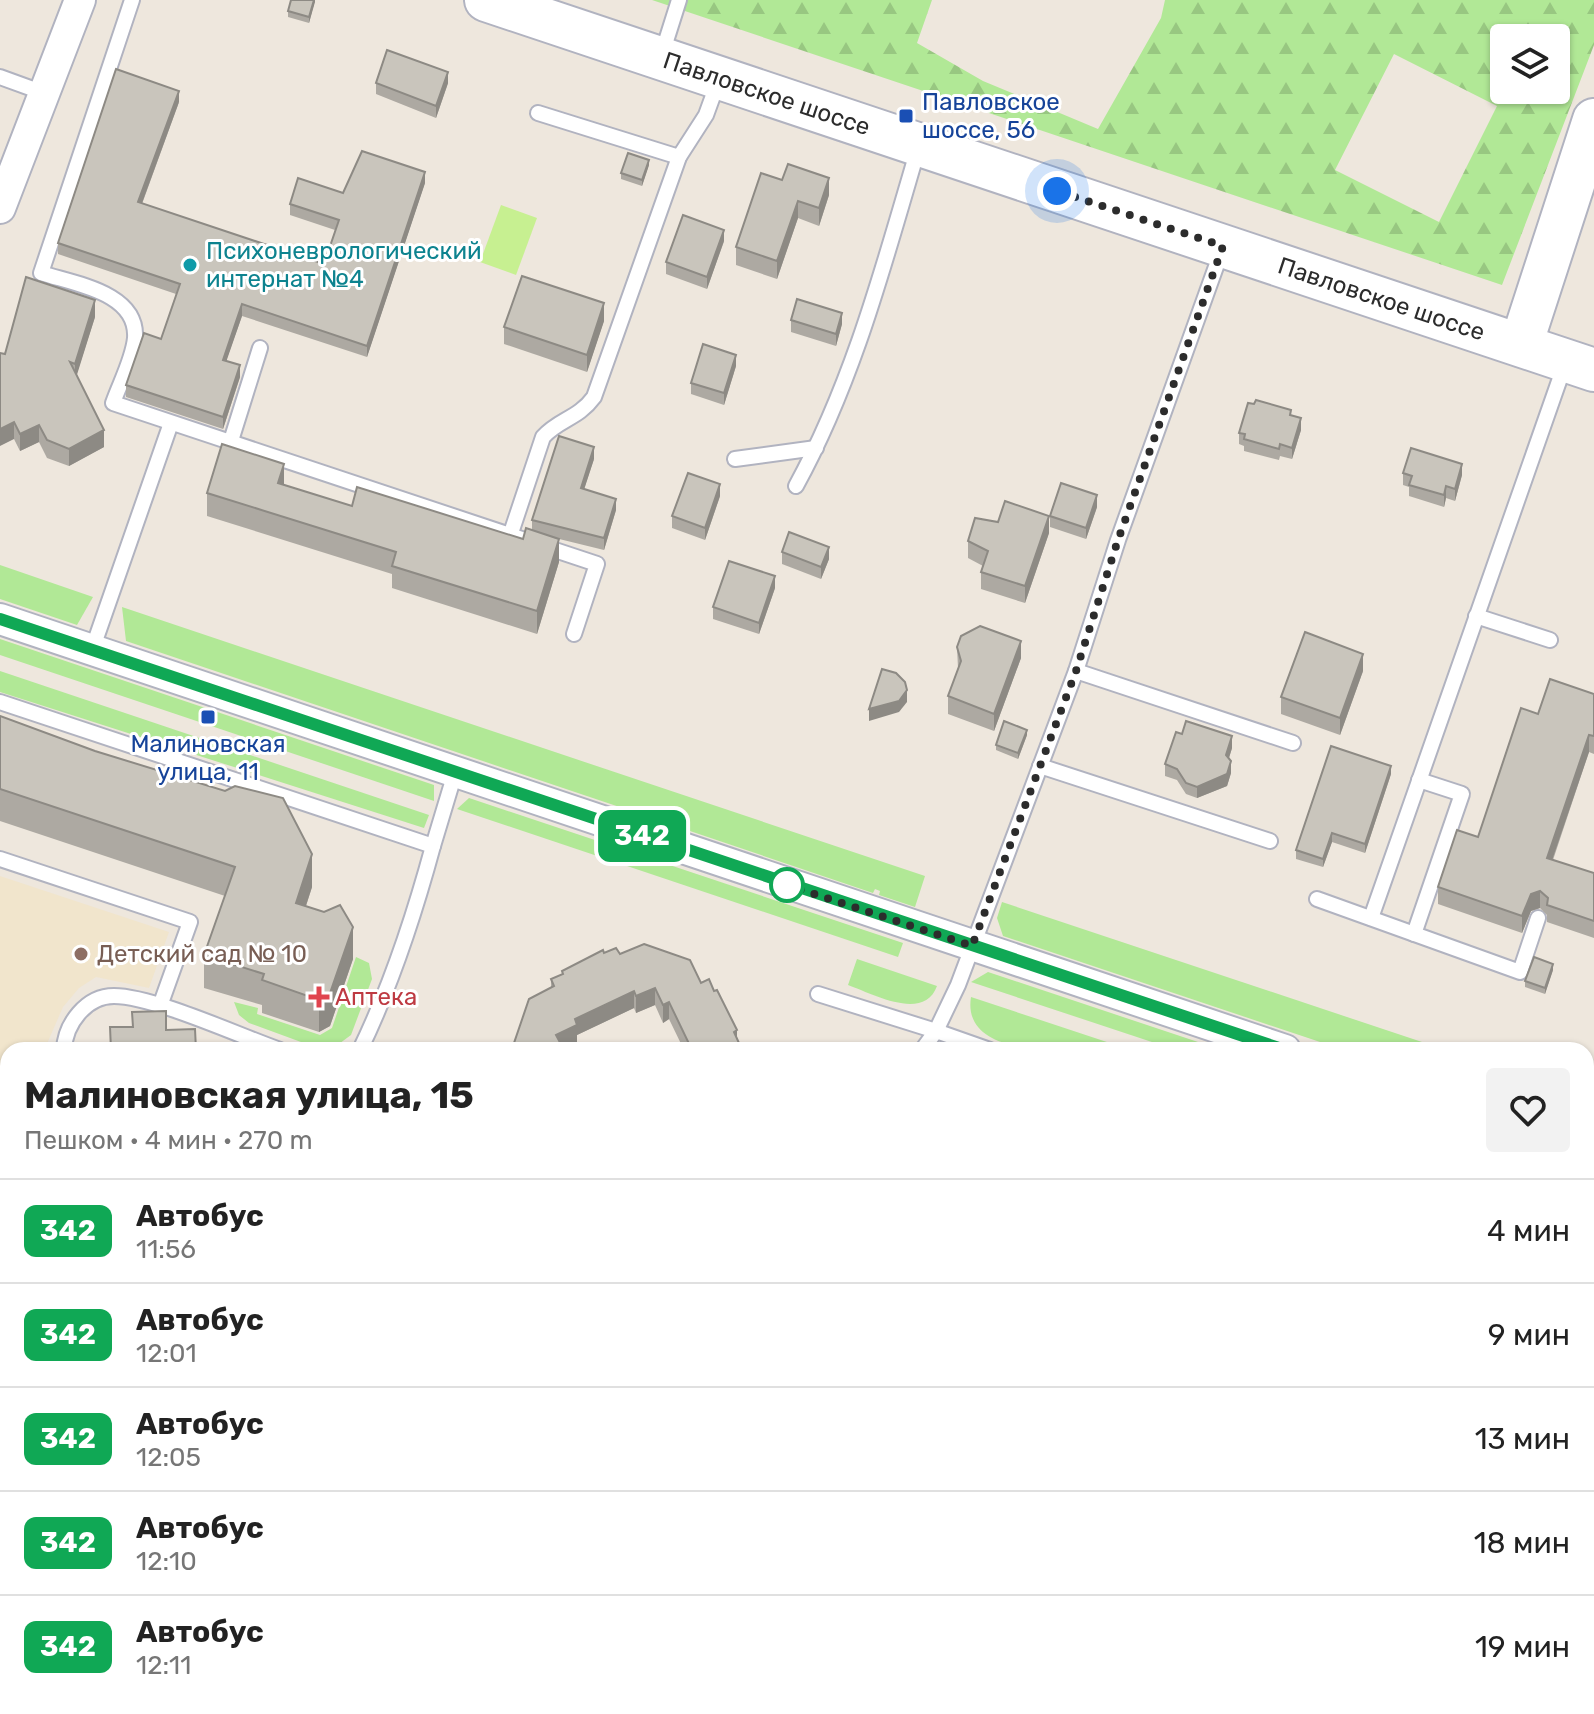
<!DOCTYPE html>
<html lang="ru">
<meta charset="utf-8">
<style>
:root{--surface:#fff;--page:#f2f2f2;--text:#222;--muted:#767676;--line:#e0e0e0}
body{margin:0;font-family:Rubik,sans-serif;background:var(--page);color:var(--text);height:100vh;display:flex;flex-direction:column;font-size:30px;white-space:nowrap}
*{box-sizing:border-box;margin:0}
p{font-size:26px;color:var(--muted)}
.icon{flex:none;width:44px;height:44px;fill:none;stroke:currentColor;stroke-width:2;stroke-linecap:round;stroke-linejoin:round}
.map{position:relative;flex:1;overflow:hidden}
.panel{position:absolute;left:0px;top:1042px;width:1594px;height:672px;display:flex;flex-direction:column;background:var(--surface);border-radius:24px 24px 0 0;box-shadow:0 2px 6px #0004}
.panel>*{flex:none}
.badge{padding:0 16px;border-radius:12px;font-size:28px;line-height:52px}
.controls{position:absolute;left:1490px;top:24px;display:grid;gap:16px}
.controls a{display:grid;place-items:center;width:80px;height:80px;border-radius:8px;background:var(--surface);box-shadow:0 2px 6px #0004;font-size:40px}
.you{position:absolute;width:40px;height:40px;margin:-20px;border:6px solid #fff;border-radius:50%;background:#1a73e8;box-shadow:0 0 0 12px #1a73e833}
.map>.badge{position:absolute;translate:-50% -50%;box-shadow:0 0 0 4px #fff}
.round{display:grid;place-items:center;flex:none;width:84px;height:84px;border-radius:8px;background:var(--page)}
.headline{display:flex;align-items:center;justify-content:space-between;height:136px;padding:0 24px}
h1{font-size:38px;font-weight:700;line-height:60px}
ul{padding:0;list-style:none}
li{display:flex;align-items:center;gap:24px;height:104px;padding:0 24px;border-top:2px solid var(--line)}
li div{flex:1}
li b{display:block;font-size:30px}
li em{font-style:normal}
li .badge{min-width:88px;font-weight:700;text-align:center}
.map>svg:first-child{display:block}
.education{fill:#f1e5cc}
.grass{fill:#b1e896}
.forest{fill:url(#forest-firs);fill-rule:evenodd}
.park{fill:url(#park-crowns)}
.pitch{fill:#c7f091}
.lines{fill:none;stroke-linecap:round;stroke-linejoin:round}
.lane-casing{stroke:#b1b3c0;stroke-width:18}
.street-casing{stroke:#b1b3c0;stroke-width:34}
.secondary-casing{stroke:#b1b3c0;stroke-width:46}
.lane{stroke:#fff;stroke-width:14}
.street{stroke:#fff;stroke-width:30}
.secondary{stroke:#fff;stroke-width:42}
.wall{fill:#ada9a2}
.shaded-wall{fill:#8d8a84}
.building{fill:#c9c5bc;stroke:#8d8a84;stroke-width:2}
.line-casing{stroke:#fff;stroke-width:18}
.line{stroke:#10a855;stroke-width:12}
.walk{stroke:#2c2c2c;stroke-width:8;stroke-dasharray:0 14.4}
.transit-dot{fill:#1a4fb4;stroke:#fff;stroke-width:3}
.culture-dot{fill:#0f9aa8;stroke:#fff;stroke-width:3}
.stop-dot{fill:#fff;stroke:#10a855;stroke-width:4}
.education-dot{fill:#8d6e63;stroke:#fff;stroke-width:3}
.health-dot{fill:#e0444e;stroke:#fff;stroke-width:3}
.labels{text-anchor:middle;stroke-width:6;stroke-linejoin:round;paint-order:stroke}
.street-label{font-size:24px;fill:#2c2c2c;stroke:#fff}
.transit-label{font-size:24px;fill:#164399;stroke:#fff;text-anchor:start}
.culture-label{font-size:24px;fill:#0d838f;stroke:#fff;text-anchor:start}
.education-label{font-size:24px;fill:#785e54;stroke:#fff;text-anchor:start}
.health-label{font-size:24px;fill:#be3a42;stroke:#fff;text-anchor:start}
</style>
<div class="map">
<svg width="1594" height="1714" viewBox="0 0 1594 1714">
<defs>
<pattern id="forest-firs" width="22" height="20" patternUnits="userSpaceOnUse" patternTransform="scale(2)"><rect width="22" height="20" fill="#b1e896"/><path d="M5 1l3.5 6h-7zM16 11l3.5 6h-7z" fill="#98c781"/></pattern>
<pattern id="park-crowns" width="20" height="18" patternUnits="userSpaceOnUse" patternTransform="scale(2)"><rect width="20" height="18" fill="#b1e896"/><path d="M2 6a3 3 0 1 1 6 0M12 15a3 3 0 1 1 6 0" fill="none" stroke="#98c781"/></pattern>
</defs>
<rect width="100%" height="100%" fill="#eee7dd"/>
<polygon class="education" points="0,876 169,932 149,988 96,977 79,988 63,1007 46,1046 37,1050 8,1050 8,1064 0,1068"/>
<g class="grass">
<polygon points="0,565 93,597 77,625 0,599"/>
<polygon points="122,607 925,876 915,907 879,895 880,891 875,889 873,893 687,830 687,826 682,828 126,641"/>
<polygon points="0,639 434,785 434,801 0,655"/>
<polygon points="0,671 429,815 424,828 0,692"/>
<polygon points="469,798 903,943 898,957 457,809"/>
<polygon points="1002,902 1446,1050 1344,1050 1003,936 997,918"/>
<polygon points="356,957 369,963 372,979 351,1035 332,1049 320,1049 249,1023 239,1015 234,1002 258,1008 257,1014 320,1035 332,1028"/>
<path d="M857,959l80,27c-13,36 -64,8 -89,-1z"/>
<polygon points="988,972 1222,1050 1176,1050 971,982"/>
<path d="M971,997l160,53c-41,0 -171,15 -160,-53z"/>
<polygon points="1586,1097 1594,1099 1594,1133 1586,1131"/>
<polygon points="1594,1660 1594,1711 1520,1714 1515,1706 1586,1706 1586,1664"/>
<polygon points="83,1706 128,1706 126,1714 87,1714"/>
<polygon points="206,1706 249,1706 275,1714 231,1714"/>
<polygon points="308,1706 349,1706 346,1714 306,1714"/>
<polygon points="972,1706 1031,1706 1029,1714 1018,1711 969,1714"/>
<polygon points="1036,1706 1168,1706 1191,1714 1058,1714"/>
<polygon points="1445,1706 1478,1706 1479,1708 1467,1714 1429,1714"/>
</g>
<path class="forest" d="M652,0h280l-15,43 66,38 115,48 63,-111 4,-18h429v45l-92,240zM1504,38h52v52h-52zM1394,54l103,52 -58,116 -104,-52z"/>
<path class="park" d="M128,1706h68c-17,8 -52,8 -68,0z"/>
<polygon class="pitch" points="501,205 537,218 516,275 480,262"/>
<g class="lines">
<defs>
<g id="lane">
<path d="M132,0l-91,273c33,11 97,19 94,65 -2,21 -15,45 -22,65l484,161 -23,70"/>
<polyline points="661,57 679,0"/>
<polyline points="0,77 44,93"/>
<polyline points="538,113 679,157"/>
<polyline points="230,444 260,348"/>
<polyline points="735,459 816,448"/>
<path d="M796,486c58,-106 88,-222 122,-337"/>
<path d="M511,533l32,-96c16,-18 35,-18 51,-40l85,-240 27,-42 12,-33"/>
<polyline points="1476,616 1550,640"/>
<polyline points="92,650 171,423"/>
<polyline points="1076,671 1293,743"/>
<path d="M0,702l433,144c-19,70 -41,138 -73,204"/>
<polyline points="1040,766 1270,841"/>
<polyline points="433,846 455,773"/>
<polyline points="0,859 190,922 160,1006"/>
<polyline points="1317,899 1520,972 1538,918"/>
<polyline points="1371,918 1565,364"/>
<polyline points="1414,934 1462,794 1419,780"/>
<polyline points="818,994 936,1031 958,985 1076,671 1118,540 1222,250"/>
<path d="M64,1050c1,-26 22,-54 50,-54 39,0 126,40 166,54"/>
<polyline points="922,1050 936,1031 990,1050"/>
<polyline points="0,1168 8,1164"/>
<polyline points="0,1386 8,1381"/>
<polyline points="1586,1459 1594,1455"/>
<polyline points="65,1706 69,1714"/>
<polyline points="379,1706 384,1714"/>
<polyline points="549,1706 553,1714"/>
<polyline points="915,1706 919,1714"/>
<polyline points="1496,1706 1502,1714"/>
<polyline points="621,1714 624,1706"/>
<polyline points="1237,1714 1244,1706"/>
</g>
<g id="street">
<polyline points="0,208 80,0"/>
<polyline points="0,619 1285,1050"/>
<polyline points="1586,1151 1594,1154"/>
</g>
<g id="secondary">
<path id="s1" d="M486,0l1108,370"/>
<polyline points="1521,345 1594,120"/>
</g>
</defs>
<use href="#lane" class="lane-casing"/>
<use href="#street" class="street-casing"/>
<use href="#secondary" class="secondary-casing"/>
<use href="#lane" class="lane"/>
<use href="#street" class="street"/>
<use href="#secondary" class="secondary"/>
</g>
<g class="wall">
<polygon points="315,0 309,23 288,17 288,11"/>
<polygon points="376,83 448,83 436,118 376,94"/>
<polygon points="179,102 142,204 324,264 335,230 290,215 290,204 343,193 425,183 367,357 242,316 226,361 240,377 223,429 126,397 126,385 161,339 176,294 58,254 58,243"/>
<polygon points="649,165 642,186 621,179 621,173"/>
<polygon points="761,173 829,195 819,226 798,218 777,279 736,265 736,247"/>
<polygon points="724,241 707,289 666,274 666,262"/>
<polygon points="95,317 76,376 104,447 69,466 47,458 39,442 20,451 14,439 5,354"/>
<polygon points="791,320 842,324 836,346 791,332"/>
<polygon points="604,321 587,372 504,344 504,327"/>
<polygon points="736,366 724,405 691,394 691,383"/>
<polygon points="1291,415 1301,430 1292,459 1280,456 1279,460 1244,451 1244,446 1239,444 1239,433"/>
<polygon points="594,459 584,489 616,510 604,550 551,537 559,562 537,634 392,588 392,574 207,516 207,493 284,485 352,506 523,539 532,530 532,520"/>
<polygon points="1403,473 1462,475 1455,501 1446,498 1444,507 1409,496 1409,487 1403,485"/>
<polygon points="720,496 705,540 672,528 672,516"/>
<polygon points="1097,507 1086,539 1050,527 1050,516"/>
<polygon points="1049,533 1025,603 981,589 981,572 983,566 968,558 968,541"/>
<polygon points="782,552 829,559 821,579 782,564"/>
<polygon points="775,588 759,634 713,619 713,607"/>
<polygon points="957,647 1021,658 994,731 948,714 948,696 958,668"/>
<polygon points="1363,671 1340,735 1281,714 1281,697"/>
<polygon points="1594,694 1594,754 1589,752 1553,860 1594,873 1594,938 1547,922 1547,915 1540,908 1531,911 1522,933 1438,904 1438,887 1478,837 1538,714"/>
<polygon points="0,716 312,887 306,906 353,959 330,1026 319,1032 262,1013 262,1005 204,988 204,955 225,896 0,821"/>
<polygon points="1027,735 1018,759 996,750 996,745"/>
<polygon points="1232,748 1229,758 1231,773 1227,786 1197,798 1186,794 1177,780 1165,776 1165,764"/>
<polygon points="1391,774 1365,853 1332,842 1323,867 1296,859 1296,850"/>
<polygon points="604,953 620,954 701,983 737,1038 739,1050 684,1050 669,1019 663,1023 655,1005 636,1013 634,1008 577,1035 577,1042 563,1049 564,1050 513,1050 513,1046 551,988 551,979 562,974 562,971"/>
<polygon points="1553,970 1545,994 1525,987 1525,981"/>
<rect x="0" y="1200" width="8" height="123"/>
<polygon points="1586,1227 1594,1230 1594,1350 1586,1347"/>
<polygon points="422,1706 524,1706 527,1714 426,1714"/>
<polygon points="661,1706 727,1706 724,1713 718,1712 718,1714 659,1714"/>
<polygon points="787,1706 871,1706 876,1714 811,1714"/>
</g>
<g class="shaded-wall">
<polygon points="314,0 315,0 315,2 309,23 309,17"/>
<polygon points="448,72 448,83 436,118 436,106"/>
<polygon points="179,91 179,102 138,214 138,202"/>
<polygon points="649,160 649,165 642,186 642,180"/>
<polygon points="425,172 425,183 367,357 367,346"/>
<polygon points="829,178 829,195 819,226 819,208"/>
<polygon points="798,201 798,218 777,279 777,261"/>
<polygon points="724,230 724,241 707,289 707,277"/>
<polygon points="95,300 95,317 75,381 75,364"/>
<polygon points="604,303 604,321 587,372 587,355"/>
<polygon points="242,304 242,316 223,371 223,360"/>
<polygon points="842,313 842,324 836,346 836,334"/>
<polygon points="736,355 736,366 724,405 724,393"/>
<polygon points="240,365 240,377 223,429 223,417"/>
<polygon points="1301,418 1301,430 1292,459 1292,448"/>
<polygon points="14,422 14,439 0,446 0,429"/>
<polygon points="39,425 39,442 20,451 20,434"/>
<polygon points="104,430 104,447 69,466 69,449"/>
<polygon points="594,447 594,459 581,499 581,488"/>
<polygon points="284,464 284,486 278,483"/>
<polygon points="1462,464 1462,475 1455,501 1455,489"/>
<polygon points="720,484 720,496 705,540 705,528"/>
<polygon points="1446,486 1446,498 1444,507 1444,495"/>
<polygon points="1097,495 1097,507 1086,539 1086,528"/>
<polygon points="616,499 616,510 604,550 604,538"/>
<polygon points="1049,516 1049,533 1025,603 1025,586"/>
<polygon points="559,539 559,562 537,634 537,611"/>
<polygon points="829,547 829,559 821,579 821,567"/>
<polygon points="775,576 775,588 759,634 759,623"/>
<polygon points="1021,641 1021,658 994,731 994,714"/>
<polygon points="1363,654 1363,671 1340,735 1340,718"/>
<polygon points="907,690 907,702 899,712 869,721 869,709"/>
<polygon points="1027,730 1027,735 1018,759 1018,753"/>
<polygon points="1589,735 1589,752 1547,875 1547,858"/>
<polygon points="1232,736 1232,748 1226,767 1226,755"/>
<polygon points="1231,761 1231,773 1227,786 1197,798 1197,787"/>
<polygon points="1391,766 1391,774 1365,853 1365,844"/>
<polygon points="1332,833 1332,842 1323,867 1323,859"/>
<polygon points="312,854 312,887 296,936 296,903"/>
<polygon points="1540,891 1540,908 1531,911 1522,933 1522,916 1531,894"/>
<polygon points="353,927 353,959 330,1026 319,1032 319,1000"/>
<polygon points="1553,964 1553,970 1545,994 1545,988"/>
<polygon points="655,988 655,1005 636,1013 636,996"/>
<polygon points="634,991 634,1008 577,1035 577,1042 561,1050 556,1035 575,1019"/>
<polygon points="669,1002 669,1019 663,1023 663,1005"/>
<polygon points="737,1030 737,1045 739,1043 739,1050 732,1050 734,1032"/>
<polygon points="1594,1535 1594,1567 1586,1571 1586,1539"/>
<polygon points="8,1542 8,1587 0,1591 0,1546"/>
<polygon points="715,1706 718,1706 718,1714 712,1714"/>
<polygon points="1347,1706 1359,1706 1343,1714 1335,1714 1335,1712"/>
</g>
<g class="building">
<polygon points="291,0 314,0 309,17 288,11"/>
<polygon points="387,50 448,72 436,106 376,83"/>
<polygon points="116,69 179,91 138,202 324,264 339,220 290,204 298,178 343,193 362,151 425,172 367,346 242,304 223,360 240,365 223,417 126,385 144,333 161,339 180,284 58,243"/>
<polygon points="628,153 649,160 642,180 621,173"/>
<polygon points="788,164 829,178 819,208 798,201 777,261 736,247 761,173 782,180"/>
<polygon points="683,215 724,230 707,277 666,262"/>
<polygon points="522,276 604,303 587,355 504,327"/>
<polygon points="26,277 95,300 75,364 70,362 104,430 69,449 47,440 39,425 20,434 14,422 0,429 0,353 5,354"/>
<polygon points="797,299 842,313 836,334 791,320"/>
<polygon points="703,344 736,355 724,393 691,383"/>
<polygon points="1256,400 1291,410 1290,415 1301,418 1292,448 1280,444 1279,449 1244,439 1245,434 1239,433 1248,403 1254,404"/>
<polygon points="559,436 594,447 581,488 616,499 604,538 532,520"/>
<polygon points="222,444 284,464 278,483 352,506 357,487 523,539 526,528 559,539 537,611 392,566 396,552 207,493"/>
<polygon points="1411,448 1462,464 1455,489 1446,486 1444,495 1409,485 1412,476 1403,473"/>
<polygon points="688,473 720,484 705,528 672,516"/>
<polygon points="1061,483 1097,495 1086,528 1050,516"/>
<polygon points="1005,501 1049,516 1025,586 981,572 988,551 968,541 975,518 998,522"/>
<polygon points="789,532 829,547 821,567 782,552"/>
<polygon points="729,561 775,576 759,623 713,607"/>
<polygon points="980,626 1021,641 994,714 948,696 961,661 957,647 961,636"/>
<polygon points="1305,632 1363,654 1340,718 1281,697"/>
<polygon points="882,669 896,673 905,682 907,690 899,701 869,709"/>
<polygon points="1550,679 1594,694 1594,736 1589,735 1547,858 1594,873 1594,921 1547,905 1548,898 1540,891 1531,894 1522,916 1438,887 1457,830 1478,837 1521,708 1538,714"/>
<polygon points="0,716 95,751 225,791 235,786 283,798 312,854 296,903 324,912 340,905 353,927 330,993 319,1000 262,980 264,974 204,955 235,867 0,789"/>
<polygon points="1004,721 1027,730 1018,753 996,745"/>
<polygon points="1186,721 1232,736 1226,755 1231,761 1227,774 1197,787 1186,783 1177,769 1165,764 1176,732 1182,734"/>
<polygon points="1331,746 1391,766 1365,844 1332,833 1323,859 1296,850"/>
<polygon points="644,944 690,960 701,983 709,979 714,991 717,990 737,1030 734,1032 739,1043 732,1047 734,1050 692,1050 669,1002 663,1005 655,988 636,996 634,991 575,1019 577,1025 556,1035 564,1050 515,1050 513,1046 529,999 554,986 551,979 563,974 562,971 603,950 604,953 616,948 620,954"/>
<polygon points="1534,957 1553,964 1545,988 1525,981"/>
<polygon points="166,1011 166,1030 195,1029 196,1050 111,1050 110,1027 133,1027 132,1012"/>
<rect x="0" y="1200" width="8" height="90"/>
<polygon points="1586,1227 1594,1230 1594,1317 1586,1315"/>
<polygon points="1594,1455 1594,1535 1586,1539 1586,1459"/>
<polygon points="8,1465 8,1542 0,1546 0,1469"/>
<polygon points="0,1619 8,1635 8,1706 44,1706 48,1714 0,1714"/>
<polygon points="445,1706 524,1706 527,1712 524,1714 449,1714"/>
<polygon points="661,1706 715,1706 712,1714 659,1714"/>
<polygon points="821,1706 871,1706 876,1714 828,1714 830,1709"/>
<polygon points="1332,1706 1347,1706 1335,1712"/>
</g>
<g class="lines">
<defs>
<polyline id="line" points="0,619 1285,1050"/>
</defs>
<use href="#line" class="line-casing"/>
<use href="#line" class="line"/>
<polyline class="walk" points="787,885 972,946 1076,671 1118,540 1223,246 1057,191"/>
</g>
<g class="transit-dot">
<rect x="898" y="108" width="16" height="16" rx="4"/>
<rect x="200" y="709" width="16" height="16" rx="4"/>
</g>
<circle class="culture-dot" cx="190" cy="265" r="8"/>
<circle class="stop-dot" cx="787" cy="885" r="16"/>
<circle class="education-dot" cx="81" cy="954" r="8"/>
<path class="health-dot" d="M315 985h8v8h8v8h-8v8h-8v-8h-8v-8h8z"/>
<g class="labels">
<g class="street-label">
<text dy="8" stroke="none"><textPath href="#s1" startOffset="296">Павловское шоссе</textPath></text>
<text dy="8" stroke="none"><textPath href="#s1" startOffset="944">Павловское шоссе</textPath></text>
</g>
<g class="transit-label">
<text x="922" y="110">Павловское<tspan x="922" dy="28">шоссе, 56</tspan></text>
<text x="208" y="752" text-anchor="middle">Малиновская<tspan x="208" dy="28">улица, 11</tspan></text>
</g>
<g class="culture-label">
<text x="206" y="259">Психоневрологический<tspan x="206" dy="28">интернат №4</tspan></text>
</g>
<g class="education-label">
<text x="97" y="962">Детский сад № 10</text>
</g>
<g class="health-label">
<text x="335" y="1005">Аптека</text>
</g>
</g>
</svg>
<div class="controls">
<a><svg class="icon" aria-label="layers" viewBox="0 0 24 24"><path d="M12 4l9 5-9 5-9-5zM3 14l9 5 9-5"/></svg></a>
</div>
<div class="you" style="left:1057px;top:191px"></div>
<b class="badge" style="left:642px;top:836px;background:#10a855;color:#fff">342</b>
<section class="panel">
<div class="headline"><div><h1>Малиновская улица, 15</h1><p>Пешком · 4 мин · 270 m</p></div><a class="round"><svg class="icon" aria-label="heart" viewBox="0 0 24 24"><path d="M12 20l-8-8c-3-5 5-10 8-4 3-6 11-1 8 4z"/></svg></a></div>
<ul>
<li><span class="badge" style="background:#10a855;color:#fff">342</span><div><b>Автобус</b><p>11:56</p></div><em>4 мин</em></li>
<li><span class="badge" style="background:#10a855;color:#fff">342</span><div><b>Автобус</b><p>12:01</p></div><em>9 мин</em></li>
<li><span class="badge" style="background:#10a855;color:#fff">342</span><div><b>Автобус</b><p>12:05</p></div><em>13 мин</em></li>
<li><span class="badge" style="background:#10a855;color:#fff">342</span><div><b>Автобус</b><p>12:10</p></div><em>18 мин</em></li>
<li><span class="badge" style="background:#10a855;color:#fff">342</span><div><b>Автобус</b><p>12:11</p></div><em>19 мин</em></li>
</ul>
</section>
</div>
